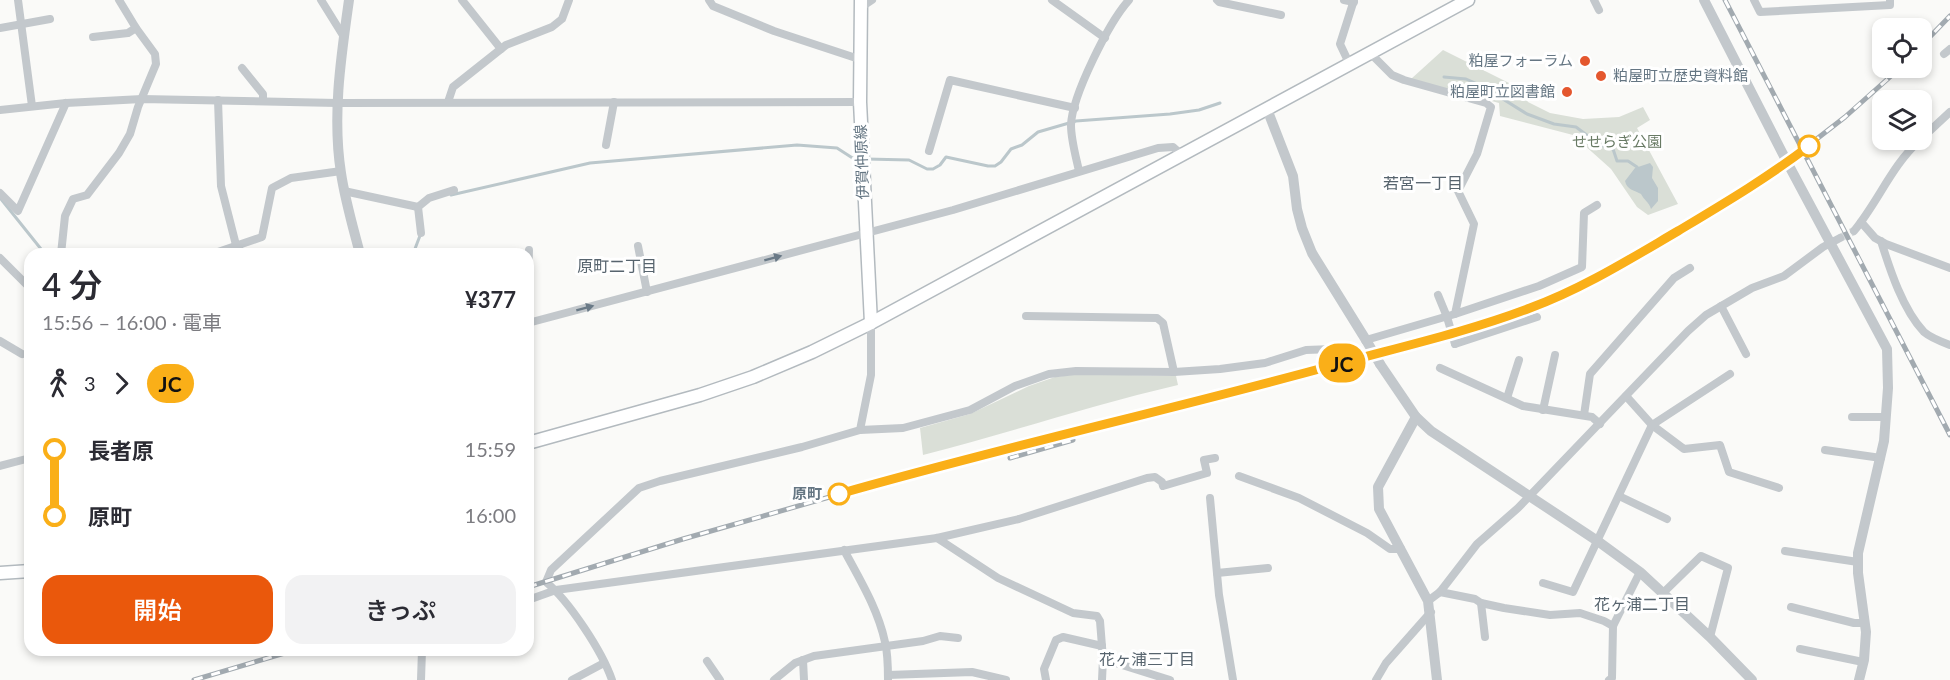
<!DOCTYPE html>
<html lang="ja">
<meta charset="utf-8">
<style>
:root{--surface:#fff;--page:#f2f2f3;--text:#2b2b33;--muted:#7c7c81;--accent:#ea580c}
body{margin:0;font-family:Lato,"Noto Sans JP",sans-serif;background:var(--page);color:var(--text);height:100vh;display:flex;flex-direction:column;font-size:22px;white-space:nowrap}
*{box-sizing:border-box;margin:0}
p{font-size:20px;color:var(--muted)}
.icon{flex:none;width:33px;height:33px;fill:none;stroke:currentColor;stroke-width:2;stroke-linecap:round;stroke-linejoin:round}
.map{position:relative;flex:1;overflow:hidden}
.details{position:absolute;left:24px;top:248px;width:510px;height:408px;display:flex;flex-direction:column;background:var(--surface);border-radius:18px;box-shadow:0 3px 9px #0003}
.details>*{flex:none}
.badge{padding:0 12px;border-radius:20px;font-size:21px;line-height:39px}
.buttons{position:absolute;left:1872px;top:18px;display:grid;gap:12px}
.buttons a{display:grid;place-items:center;width:60px;height:60px;border-radius:12px;background:var(--surface);box-shadow:0 3px 9px #0003;font-size:30px}
.map>.badge{position:absolute;translate:-50% -50%;box-shadow:0 0 0 3px #fff}
.legs{display:flex;align-items:center;gap:9px;height:66px;padding:0 18px;font-size:20px}
.legs p{margin-inline-start:auto}
.headline{display:flex;align-items:center;justify-content:space-between;height:102px;padding:0 18px}
h1{font-size:33px;font-weight:600;line-height:45px}
.button{display:flex;gap:12px;margin-top:auto;padding:12px 18px}
.button a{flex:1;height:69px;border-radius:18px;background:var(--accent);color:#fff;font-size:24px;font-weight:600;line-height:69px;text-align:center}
.button a+a{background:var(--page);color:var(--text)}
ul{padding:0 18px;list-style:none}
li{display:flex;align-items:center;gap:21px;height:66px;font-size:22px}
li i{display:grid;place-items:center;width:9px;height:100%;margin:0 8px;background:currentColor}
li i::after{content:'';width:15px;height:15px;margin:-8px;border:4px solid;border-radius:50%;background:var(--surface)}
li p{margin-inline-start:auto}
li:first-child i{background:linear-gradient(#0000 50%,currentColor 0)}
li:last-child i{background:linear-gradient(currentColor 50%,#0000 0)}
.map>svg:first-child{display:block}
.green{fill:#dadfd7}
.water{fill:#bbc7cb}
.lines{fill:none;stroke-linecap:round;stroke-linejoin:round}
.stream{stroke:#bbc7cb;stroke-width:3}
.minor-tunnel{stroke:#d5d9db;stroke-width:8;stroke-dasharray:8 4;stroke-linecap:butt}
.secondary-casing{stroke:#b3babf;stroke-width:15}
.minor{stroke:#c3c8cc;stroke-width:8}
.tertiary{stroke:#c3c8cc;stroke-width:10}
.secondary{stroke:#fff;stroke-width:12}
.rail-casing{stroke:#a2aab0;stroke-width:5}
.rail{stroke:#fff;stroke-width:3;stroke-dasharray:9;stroke-linecap:butt}
.minor-bridge{stroke:#c3c8cc;stroke-width:8}
.tertiary-bridge{stroke:#c3c8cc;stroke-width:10}
.oneway{fill:#6a7a87}
.line-1-casing{stroke:#fff;stroke-width:14}
.line-1{stroke:#faaf18;stroke-width:9}
.poi-dot{fill:#e4572e;stroke:#fff;stroke-width:2}
.stop-1-dot{fill:#fff;stroke:#faaf18;stroke-width:3}
.labels{text-anchor:middle;stroke-width:6;stroke-linejoin:round;paint-order:stroke}
.poi-label{font-size:15px;fill:#657683;stroke:#fff;text-anchor:end}
.park-label{font-size:15px;fill:#687a64;stroke:#fff}
.street-label{font-size:15px;fill:#657683;stroke:#fff}
.stop-label{font-size:15px;font-weight:bold;fill:#657683;stroke:#fff;text-anchor:end}
.neighbourhood-label{font-size:16px;fill:#57646e;stroke:#fff}
</style>
<div class="map">
<svg width="1950" height="680" viewBox="0 0 1950 680">
<rect width="100%" height="100%" fill="#fafaf8"/>
<g class="green">
<polygon points="1443,50 1517,87 1528,102 1550,113 1583,119 1619,117 1643,107 1650,120 1637,128 1678,204 1648,215 1637,207 1611,169 1573,135 1500,116 1499,103 1411,79"/>
<path d="M1079,374l97,2 2,9c-86,20 -169,48 -255,70l-3,-27 50,-14 59,-28 26,-9z"/>
</g>
<path class="water" d="M1650,163l3,4 -1,11 6,10v13l-7,8c-2,-7 -7,-9 -10,-15 -7,-4 -14,-4 -16,-13l10,-13z"/>
<g class="lines">
<g class="stream">
<polyline points="1444,77 1466,79 1482,86 1527,114 1554,124 1576,127 1600,145 1613,149 1617,161 1628,161 1637,167"/>
<polyline points="866,159 909,160 927,169 933,169 940,165 946,157 988,166 995,166 1001,162 1011,149 1022,145 1038,132 1076,121 1170,114 1199,110 1220,103"/>
<polyline points="451,195 590,163 797,145 837,148 854,159 859,159"/>
<polyline points="1,199 45,254"/>
<polyline points="413,254 421,233"/>
</g>
<polyline class="minor-tunnel" points="1840,238 1854,231"/>
<defs>
<g id="secondary">
<polyline points="861,0 860,102 871,323"/>
<polyline points="528,443 700,395 753,377 812,352 871,323 1468,0"/>
<polyline points="0,573 30,571"/>
</g>
</defs>
<use href="#secondary" class="secondary-casing"/>
<g class="minor">
<polyline points="18,0 32,106"/>
<polyline points="321,0 344,37"/>
<polyline points="462,0 501,49"/>
<polyline points="709,0 713,6 774,31 859,59"/>
<polyline points="1052,0 1105,38"/>
<polyline points="1217,0 1219,2 1281,15"/>
<polyline points="1344,0 1354,2"/>
<polyline points="1594,0 1599,10"/>
<polyline points="1754,0 1760,12 1890,5 1890,0"/>
<polyline points="860,8 872,0"/>
<polyline points="0,28 50,19"/>
<polyline points="93,37 128,33 136,28"/>
<polyline points="1944,54 1950,49"/>
<polyline points="1349,63 1340,44 1354,0"/>
<polyline points="242,68 263,94 263,101"/>
<polyline points="218,100 221,186 236,245 243,254"/>
<polyline points="448,102 453,87 506,45 552,27 562,19 569,0"/>
<polyline points="0,110 66,103 142,99 337,103 860,102"/>
<polyline points="1922,138 1950,112"/>
<polyline points="1906,140 1912,147"/>
<polyline points="606,145 614,102"/>
<polyline points="929,151 950,80 1075,108"/>
<path d="M1079,171c-3,-14 -8,-31 -8,-46 1,-29 38,-103 58,-125"/>
<polyline points="344,191 418,207"/>
<polyline points="0,193 18,211 66,103"/>
<polyline points="1861,222 1875,238 1886,244 1950,268"/>
<path d="M1854,231c24,-29 38,-66 66,-91"/>
<polyline points="421,233 418,207 429,198 454,190"/>
<path d="M1881,241c9,29 22,69 43,91 7,6 18,10 26,13"/>
<polyline points="638,246 647,292"/>
<polyline points="61,254 65,216 73,199 87,195 119,153 130,134 138,107 156,64 155,54 136,28 119,0"/>
<polyline points="212,254 262,237 272,188 291,178 341,171"/>
<polyline points="0,258 30,288"/>
<polyline points="528,279 529,250"/>
<polyline points="1438,295 1447,317"/>
<polyline points="1721,306 1746,354"/>
<polyline points="1455,314 1539,286 1582,267 1584,213 1597,205"/>
<polyline points="1026,316 1157,318 1163,323 1174,372"/>
<polyline points="528,323 953,210 1158,148 1173,147 1182,155"/>
<polyline points="1366,340 1455,314 1474,224 1458,191 1477,154 1491,107 1486,103 1404,80 1392,75 1370,53"/>
<polyline points="0,341 22,354"/>
<polyline points="1455,344 1537,317"/>
<polyline points="1440,368 1523,406 1592,417 1600,424"/>
<polyline points="1626,396 1652,425 1684,449 1720,445 1729,472 1779,488"/>
<polyline points="1507,398 1519,360"/>
<polyline points="1543,410 1555,355"/>
<polyline points="1584,415 1590,374 1674,278 1690,268"/>
<polyline points="1852,417 1886,417"/>
<polyline points="860,430 903,428 970,410 1015,386 1049,374 1076,371 1174,372 1220,369 1265,363 1306,350 1333,349"/>
<polyline points="1825,450 1881,458"/>
<polyline points="0,466 30,458"/>
<polyline points="1239,476 1299,498 1367,533 1390,549 1401,549"/>
<polyline points="1619,496 1667,519"/>
<polyline points="1210,498 1219,595 1233,680"/>
<polyline points="937,538 998,578 1073,613 1097,616 1100,621 1103,659 1102,680"/>
<path d="M844,550c16,30 34,59 41,92 3,12 3,25 3,38"/>
<polyline points="1785,551 1858,562"/>
<polyline points="1217,573 1268,568"/>
<polyline points="1543,583 1573,592 1652,425 1730,374"/>
<polyline points="1440,592 1475,599 1481,603 1504,608 1550,615 1580,613 1604,621 1613,626"/>
<polyline points="1664,592 1701,556 1728,568 1710,637"/>
<polyline points="528,600 556,590 937,538 1019,519 1147,478 1155,477 1162,482 1163,486 1207,473 1204,460 1215,458"/>
<polyline points="1428,601 1440,592 1477,544 1518,508 1688,331 1706,315 1752,288 1784,276 1823,247 1840,238"/>
<polyline points="1481,603 1485,637"/>
<polyline points="1791,607 1854,623 1865,623"/>
<polyline points="1800,649 1863,662"/>
<polyline points="1103,659 1170,680"/>
<polyline points="803,660 804,680"/>
<polyline points="707,661 720,680"/>
<polyline points="888,675 972,672 1006,680"/>
<polyline points="421,680 422,650"/>
<polyline points="572,680 604,663"/>
<path d="M612,680c-10,-29 -43,-79 -66,-98l5,-12 88,-82 21,-7 142,-34 58,-17 11,-55v-52"/>
<polyline points="774,680 795,663 814,656 923,641 940,636 958,638"/>
<polyline points="1046,680 1044,669 1056,640 1063,637 1102,646"/>
<polyline points="1376,680 1386,663 1431,612"/>
<polyline points="1609,680 1612,678 1613,626 1640,572"/>
</g>
<g class="tertiary">
<path d="M349,0c-8,57 -17,116 -8,173 4,27 12,54 19,81"/>
<polyline points="1704,0 1787,162 1887,349 1888,388 1884,441 1858,553 1858,573 1866,632 1864,660 1859,680"/>
<polyline points="1267,109 1293,176 1297,209 1302,228 1312,253 1366,340"/>
<polyline points="1380,364 1416,417 1378,487 1379,509 1428,601 1437,680"/>
<polyline points="1416,417 1431,431 1599,542 1640,572 1710,637 1752,680"/>
</g>
<use href="#secondary" class="secondary"/>
<defs>
<g id="rail">
<polyline points="1725,0 1950,435"/>
<polyline points="1922,45 1950,16"/>
<polyline points="1010,458 1073,440"/>
<polyline points="528,587 683,539 854,490 1311,371 1470,328 1531,308 1642,253 1742,194 1787,162 1845,117 1900,68"/>
<polyline points="194,680 295,650"/>
</g>
</defs>
<use href="#rail" class="rail-casing"/>
<use href="#rail" class="rail"/>
<polyline class="minor-bridge" points="1447,317 1455,344"/>
<polyline class="tertiary-bridge" points="1366,340 1380,364"/>
</g>
<defs><path id="oneway-solid" d="M-6-.8H1V-3.2L6.5 0L1 3.2V.8H-6Z" transform="scale(1.5)"/></defs>
<g class="oneway">
<use href="#oneway-solid" transform="translate(773 258) rotate(-15)"/>
<use href="#oneway-solid" transform="translate(585 308) rotate(-15)"/>
</g>
<g class="lines">
<defs>
<path id="line-1" d="M839,494c164,-47 331,-84 495,-129 66,-18 133,-33 196,-57 52,-19 100,-49 148,-77 45,-27 89,-53 131,-85"/>
</defs>
<use href="#line-1" class="line-1-casing"/>
<use href="#line-1" class="line-1"/>
</g>
<g class="poi-dot">
<circle cx="1585" cy="61" r="6"/>
<circle cx="1601" cy="76" r="6"/>
<circle cx="1567" cy="92" r="6"/>
</g>
<g class="stop-1-dot">
<circle cx="1809" cy="146" r="10"/>
<circle cx="839" cy="494" r="10"/>
</g>
<g class="labels">
<g class="poi-label">
<text x="1573" y="66">粕屋フォーラム</text>
<text x="1613" y="81" text-anchor="start">粕屋町立歴史資料館</text>
<text x="1555" y="97">粕屋町立図書館</text>
</g>
<g class="park-label">
<text x="1617" y="147">せせらぎ公園</text>
</g>
<g class="street-label">
<text transform="translate(862 162) rotate(-92)" y="5">伊賀仲原線</text>
</g>
<g class="stop-label">
<text x="822" y="499">原町</text>
</g>
<g class="neighbourhood-label">
<text x="1423" y="189">若宮一丁目</text>
<text x="617" y="272">原町二丁目</text>
<text x="1642" y="610">花ヶ浦二丁目</text>
<text x="1147" y="665">花ヶ浦三丁目</text>
</g>
</g>
</svg>
<div class="buttons">
<a><svg class="icon" aria-label="locate" viewBox="0 0 24 24"><circle cx="12" cy="12" r="6"/><path d="M12 2v4M12 18v4M2 12h4M18 12h4"/></svg></a>
<a><svg class="icon" aria-label="layers" viewBox="0 0 24 24"><path d="M12 4l9 5-9 5-9-5zM3 14l9 5 9-5"/></svg></a>
</div>
<b class="badge" style="left:1342px;top:363px;background:#faaf18;color:#111">JC</b>
<section class="details">
<div class="headline"><div><h1>4 分</h1><p>15:56 – 16:00 · 電車</p></div><b>¥377</b></div>
<div class="legs"><svg class="icon" aria-label="walk" viewBox="0 0 24 24"><circle cx="13" cy="4" r="2"/><path d="M13 8l-2 6 4 7M11 14l-3 7M7 12l3-4h3l4 4"/></svg>3<svg class="icon" aria-label="forward" viewBox="0 0 24 24"><path d="M9 5l7 7-7 7"/></svg><b class="badge" style="background:#faaf18;color:#111">JC</b></div>
<ul>
<li><i style="color:#faaf18"></i><b>長者原</b><p>15:59</p></li>
<li><i style="color:#faaf18"></i><b>原町</b><p>16:00</p></li>
</ul>
<div class="button"><a>開始</a><a>きっぷ</a></div>
</section>
</div>
